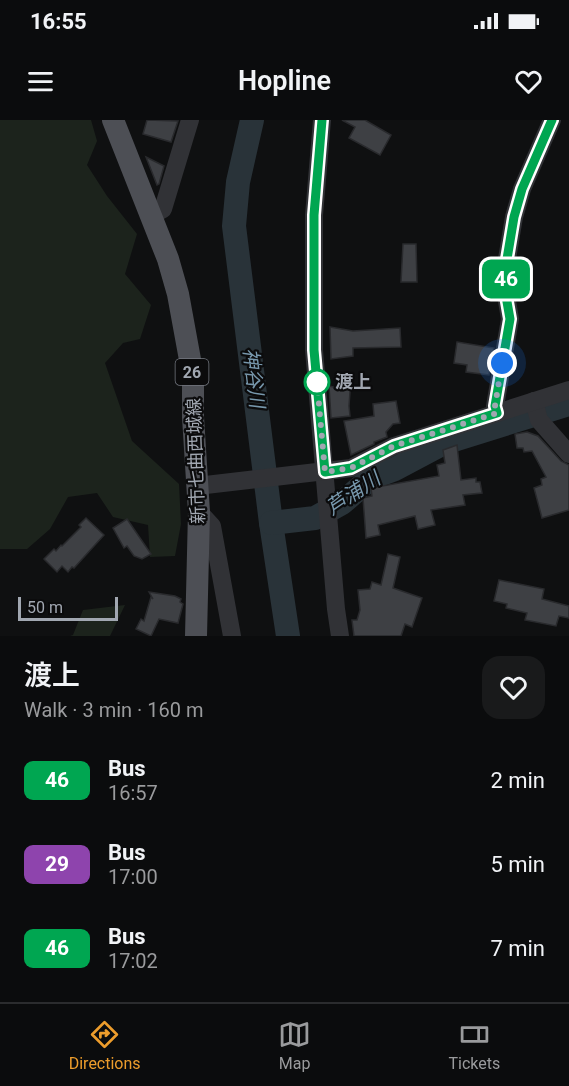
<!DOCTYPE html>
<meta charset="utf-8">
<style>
:root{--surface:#0b0c0d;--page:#191a1b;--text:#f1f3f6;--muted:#9a9b9d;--line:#2b2c2e;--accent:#ed9d2c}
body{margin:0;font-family:Roboto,"Noto Sans JP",sans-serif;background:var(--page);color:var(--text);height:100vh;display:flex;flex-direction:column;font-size:22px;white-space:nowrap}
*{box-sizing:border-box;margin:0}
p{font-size:20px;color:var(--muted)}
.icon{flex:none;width:33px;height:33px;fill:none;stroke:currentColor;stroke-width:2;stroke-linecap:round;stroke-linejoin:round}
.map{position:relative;height:516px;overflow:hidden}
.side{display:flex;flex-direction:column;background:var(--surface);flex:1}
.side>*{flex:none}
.badge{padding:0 12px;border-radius:9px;font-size:21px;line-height:39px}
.scale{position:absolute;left:18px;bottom:15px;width:100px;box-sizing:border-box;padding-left:6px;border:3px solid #a1a7b1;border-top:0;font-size:16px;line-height:21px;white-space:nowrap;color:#a1a7b1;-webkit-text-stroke:4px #0b0b0c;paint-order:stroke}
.you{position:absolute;width:30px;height:30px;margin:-15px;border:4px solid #fff;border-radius:50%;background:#1a73e8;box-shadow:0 0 0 9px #1a73e833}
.map>.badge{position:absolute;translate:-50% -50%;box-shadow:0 0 0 3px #fff}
.round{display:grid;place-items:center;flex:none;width:63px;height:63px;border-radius:18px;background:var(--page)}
.headline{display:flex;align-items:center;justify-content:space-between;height:102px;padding:0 24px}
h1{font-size:28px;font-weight:600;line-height:45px}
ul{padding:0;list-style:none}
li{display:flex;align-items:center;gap:18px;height:84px;padding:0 24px}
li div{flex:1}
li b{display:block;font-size:22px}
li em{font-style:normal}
li .badge{min-width:66px;font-weight:700;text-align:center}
.status{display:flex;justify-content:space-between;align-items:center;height:42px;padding:0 30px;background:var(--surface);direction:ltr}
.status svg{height:16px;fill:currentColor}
header{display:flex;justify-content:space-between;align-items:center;height:78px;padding:0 24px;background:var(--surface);font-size:27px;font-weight:600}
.menu{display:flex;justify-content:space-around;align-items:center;height:84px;border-top:2px solid var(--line);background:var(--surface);font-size:16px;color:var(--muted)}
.menu a{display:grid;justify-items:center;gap:3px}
.menu .active{color:var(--accent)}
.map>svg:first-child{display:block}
.green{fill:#1c231c}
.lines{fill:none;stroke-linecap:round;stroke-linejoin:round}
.river{stroke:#293339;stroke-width:24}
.building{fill:#3e4044;stroke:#292a2d;stroke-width:1.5}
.minor{stroke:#313236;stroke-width:18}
.major{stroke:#4d4f55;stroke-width:22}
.line-casing{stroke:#fff;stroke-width:14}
.line{stroke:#00a651;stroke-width:9}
.walk{stroke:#a1a7b1;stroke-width:6;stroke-dasharray:0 10.8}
.stop-dot{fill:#fff;stroke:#00a651;stroke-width:3}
.labels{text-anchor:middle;stroke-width:4.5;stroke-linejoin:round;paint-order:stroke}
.shield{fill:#0b0b0c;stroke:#747880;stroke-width:1.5}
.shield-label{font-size:16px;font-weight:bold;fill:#a1a7b1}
.stop-label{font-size:18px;font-weight:bold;fill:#a1a7b1;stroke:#0b0b0c;text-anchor:start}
.street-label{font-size:18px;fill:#a1a7b1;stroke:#0b0b0c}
.water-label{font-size:20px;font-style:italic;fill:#7898ad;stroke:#0b0b0c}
</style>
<div class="status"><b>16:55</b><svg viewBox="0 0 49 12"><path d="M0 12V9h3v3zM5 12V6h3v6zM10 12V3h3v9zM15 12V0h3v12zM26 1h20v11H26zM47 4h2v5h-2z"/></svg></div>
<header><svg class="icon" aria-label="menu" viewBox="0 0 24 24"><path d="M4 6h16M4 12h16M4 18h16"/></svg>Hopline<svg class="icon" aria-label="heart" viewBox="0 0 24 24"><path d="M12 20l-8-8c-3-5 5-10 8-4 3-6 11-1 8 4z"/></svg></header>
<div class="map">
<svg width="569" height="516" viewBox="0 0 569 516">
<rect width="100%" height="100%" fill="#0f1011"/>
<g class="green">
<polygon points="0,0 91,0 97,21 87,45 107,76 137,114 125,154 151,185 140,219 123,223 105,243 132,321 179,364 181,404 175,436 150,437 148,405 113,397 97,373 68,377 50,409 27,429 0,429"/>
<polygon points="125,485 110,516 70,516 73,515 83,490"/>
</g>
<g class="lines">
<g class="river">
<polyline points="252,0 238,62 234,106 271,403 288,516"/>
<polyline points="271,403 315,398 342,383 371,358 395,349 444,323 569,284"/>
</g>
</g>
<g class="building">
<polygon points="147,0 178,1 171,22 143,14"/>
<polygon points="342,0 365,0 391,15 380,35 349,18 355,7"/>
<polygon points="146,37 164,46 159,64 157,65"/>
<polygon points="403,124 416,124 417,162 401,162"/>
<polygon points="330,207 353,211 400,208 401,227 353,228 353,236 331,239"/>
<polygon points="457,222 494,228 489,255 466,252 467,245 454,243"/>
<polygon points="339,256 351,258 349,286 350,296 331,298 329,266 338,268"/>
<polygon points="396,281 400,303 393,304 386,312 387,317 374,322 374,324 351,335 344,301 374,296 373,284"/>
<polygon points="527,312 538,316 561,341 569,345 569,390 542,398 534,368 542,365 541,359 546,357 532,331 524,332 523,328 517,328 515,314"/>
<polygon points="457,325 461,360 476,358 476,362 480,362 482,373 463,375 465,385 431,390 435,405 418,409 415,396 378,405 380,415 366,418 363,378 372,376 371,368 439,356 437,345 445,343 443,330"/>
<polygon points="86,398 104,415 74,448 72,447 68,452 62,446 57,452 44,439 54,429 56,431 61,425 62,426 81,407 79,405"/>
<polygon points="127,399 151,434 142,439 134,436 127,426 124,428 113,408"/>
<polygon points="388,434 400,437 393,468 422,478 412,507 405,504 401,516 354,516 352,500 357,500 360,490 358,470 370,469 372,462 381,465"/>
<polygon points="499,460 544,469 542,479 569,486 569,498 559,496 556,506 525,500 527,493 506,488 507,484 494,481"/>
<polygon points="149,472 175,476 181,479 180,482 183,484 178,503 159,499 151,516 136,509 141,499 144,501 151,477 153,479"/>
</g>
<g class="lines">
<g class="minor">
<polyline points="322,0 314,95 314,230 336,489 340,516"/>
<polyline points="152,95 163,89 190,0"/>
<polyline points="534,281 539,300 569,334"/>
<polyline points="497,293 495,286 510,199 506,175 506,145 514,97 522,69 552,0"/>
<polyline points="197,366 351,348 394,326 569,270"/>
<polyline points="199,392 212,406 232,516"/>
</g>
<polyline class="major" points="113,0 168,139 178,174 193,256 193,297 199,392 196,516"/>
</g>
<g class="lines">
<defs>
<polyline id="line" points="322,0 314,95 314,230 325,352 351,348 394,326 497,293 495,286 510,199 506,176 506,145 514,97 522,69 552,0"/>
</defs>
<use href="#line" class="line-casing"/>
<use href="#line" class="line"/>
<polyline class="walk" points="317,262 325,352 351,348 394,326 497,293 495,286 502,243"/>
</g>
<circle class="stop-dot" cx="317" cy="262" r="12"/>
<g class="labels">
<rect class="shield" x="175.5" y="239" width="33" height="26" rx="4.5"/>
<g class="shield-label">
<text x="192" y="258">26</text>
</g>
<g class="stop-label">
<text x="335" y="268">渡上</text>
</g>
<g class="street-label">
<text transform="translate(196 341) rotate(-92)" y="6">新市七曲西城線</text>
</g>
<g class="water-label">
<text transform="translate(254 258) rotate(83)" y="7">神谷川</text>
<text transform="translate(353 373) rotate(-34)" y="7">芦浦川</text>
</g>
</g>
</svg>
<div class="scale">50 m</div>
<div class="you" style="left:502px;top:243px"></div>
<b class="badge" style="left:506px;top:159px;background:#00a651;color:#fff">46</b>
</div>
<section class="side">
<div class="headline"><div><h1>渡上</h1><p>Walk · 3 min · 160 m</p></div><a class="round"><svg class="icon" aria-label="heart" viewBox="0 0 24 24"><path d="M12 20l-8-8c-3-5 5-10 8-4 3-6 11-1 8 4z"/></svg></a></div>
<ul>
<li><span class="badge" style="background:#00a651;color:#fff">46</span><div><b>Bus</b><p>16:57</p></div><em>2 min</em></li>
<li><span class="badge" style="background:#8e44ad;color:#fff">29</span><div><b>Bus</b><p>17:00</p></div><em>5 min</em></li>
<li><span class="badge" style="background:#00a651;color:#fff">46</span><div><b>Bus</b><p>17:02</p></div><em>7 min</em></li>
</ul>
</section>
<nav class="menu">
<a class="active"><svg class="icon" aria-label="directions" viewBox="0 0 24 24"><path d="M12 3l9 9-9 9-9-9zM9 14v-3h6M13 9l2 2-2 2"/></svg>Directions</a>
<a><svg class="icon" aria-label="map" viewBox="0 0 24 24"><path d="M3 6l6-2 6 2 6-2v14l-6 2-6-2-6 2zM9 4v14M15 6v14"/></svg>Map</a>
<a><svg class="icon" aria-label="tickets" viewBox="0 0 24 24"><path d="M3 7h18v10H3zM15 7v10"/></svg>Tickets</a>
</nav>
